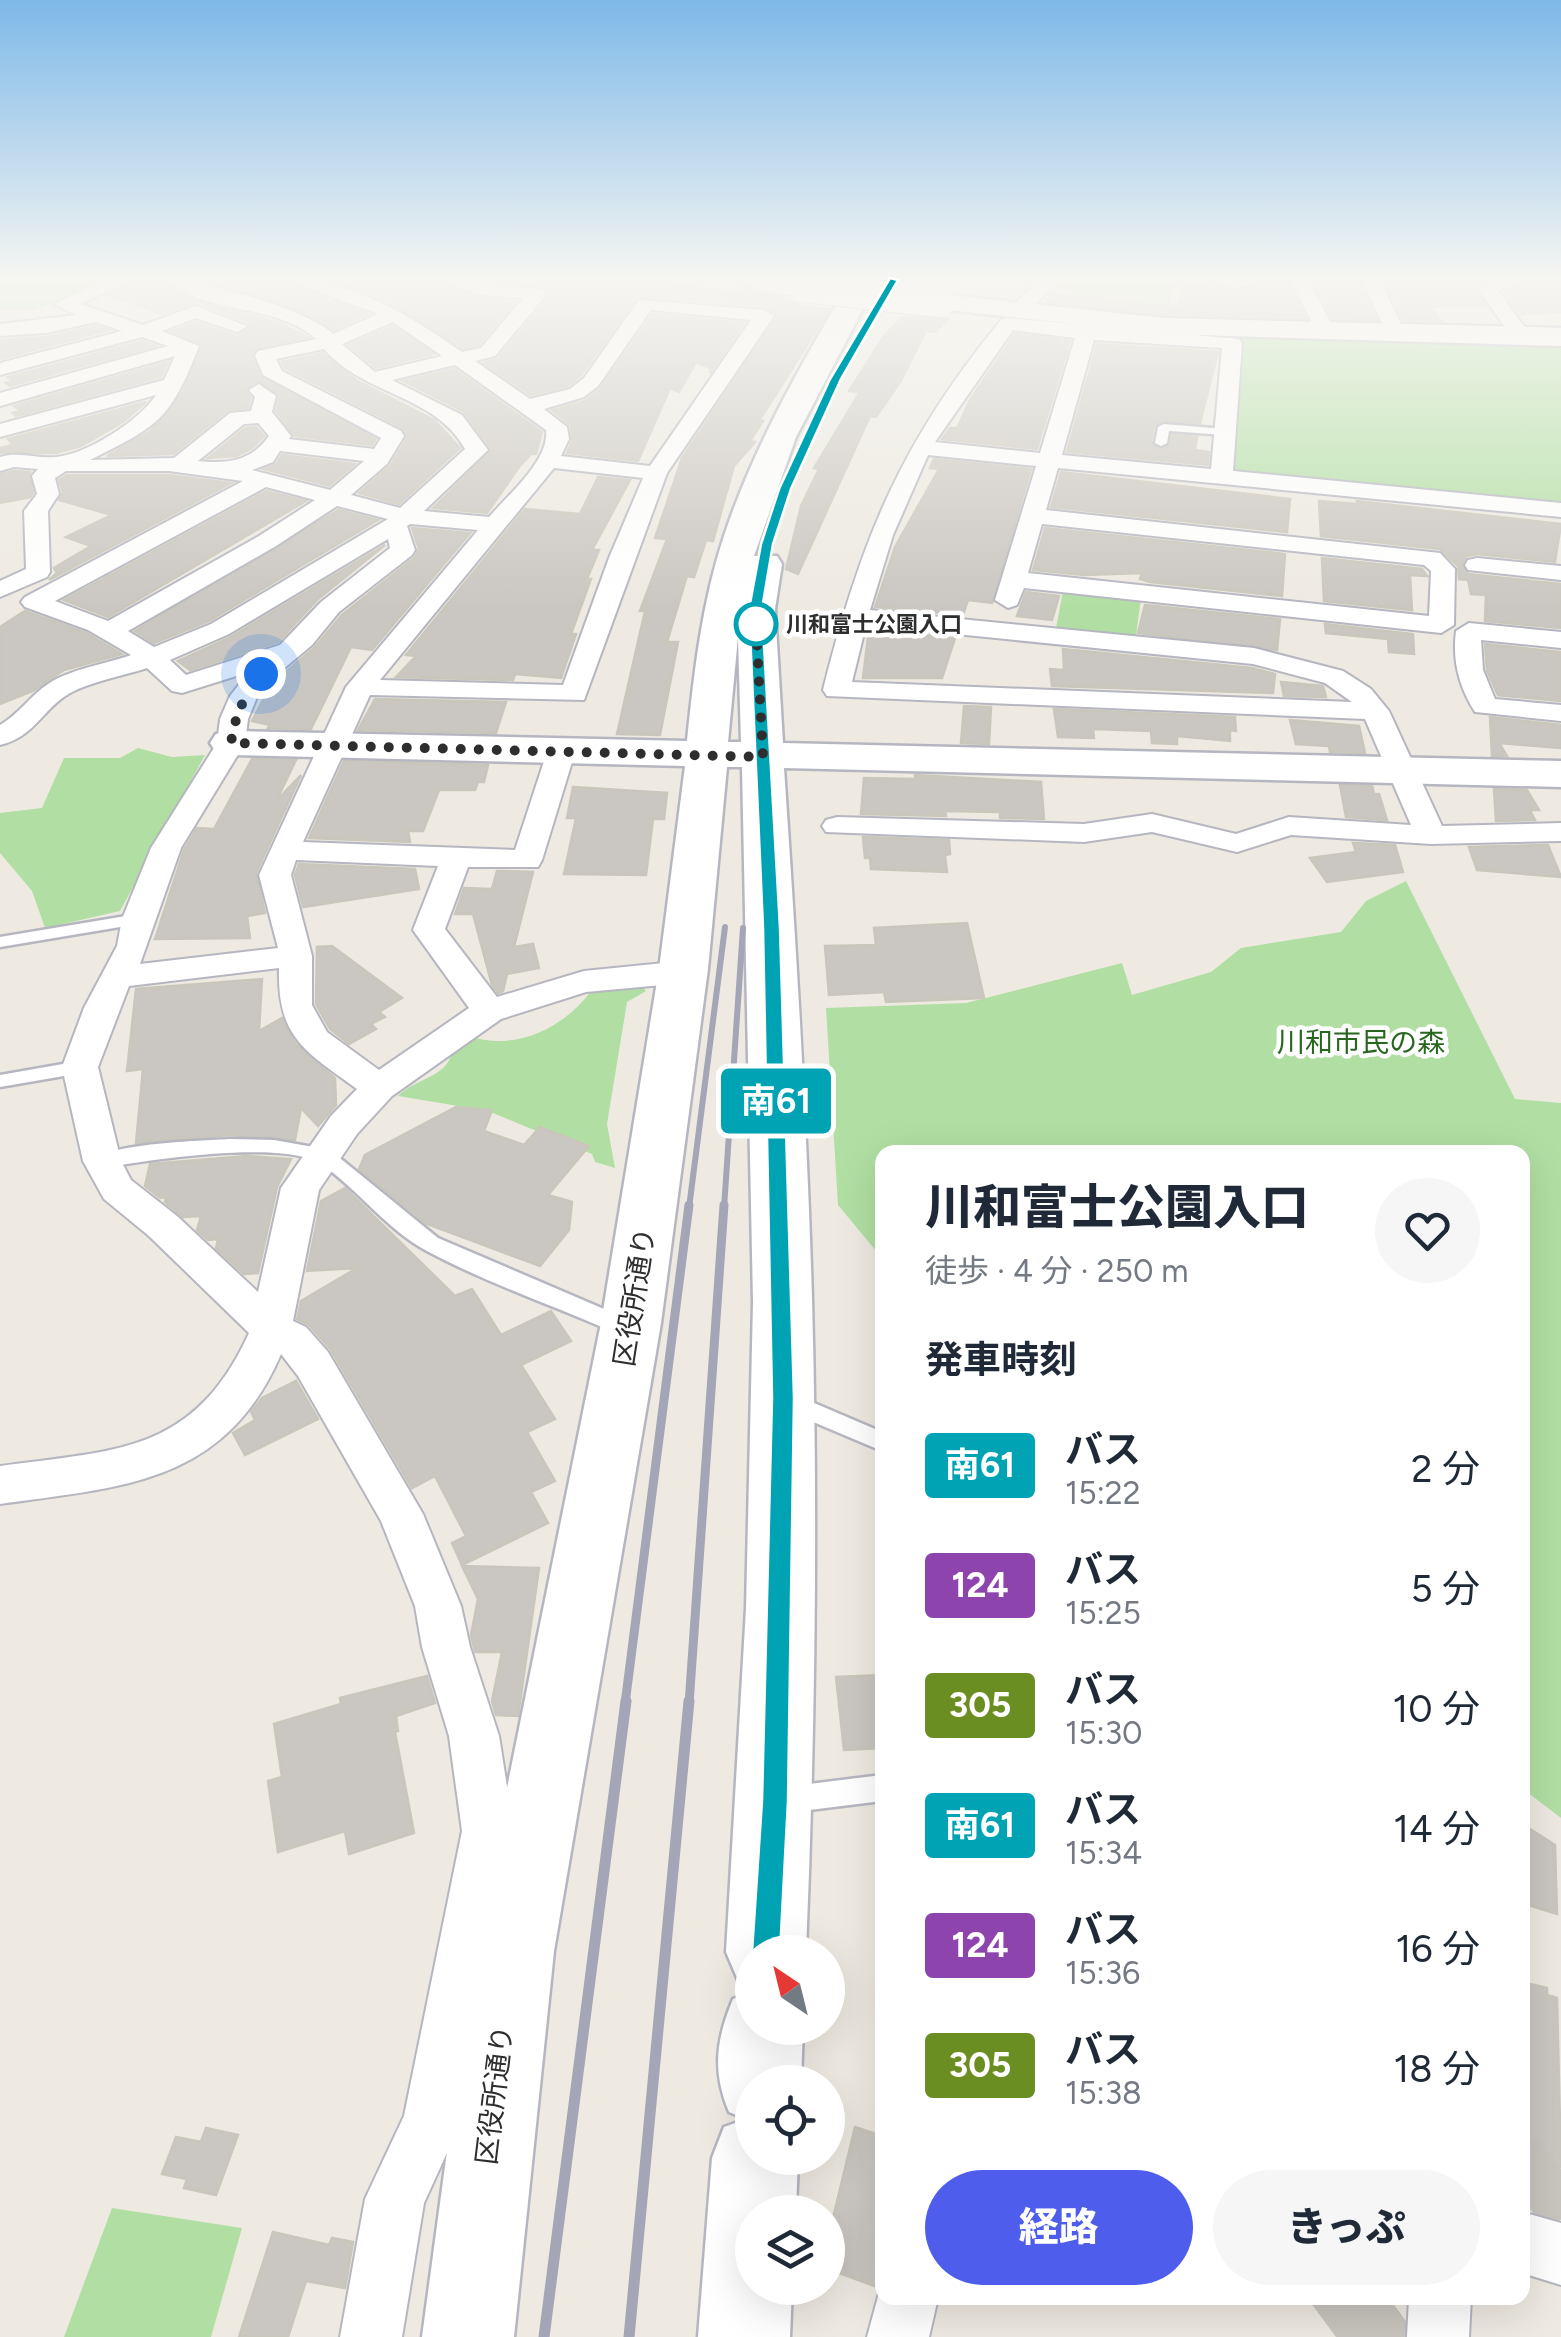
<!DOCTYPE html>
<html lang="ja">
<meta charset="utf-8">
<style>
:root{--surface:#fff;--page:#f6f6f7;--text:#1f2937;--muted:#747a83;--accent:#4f5ded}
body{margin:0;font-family:Figtree,"Noto Sans JP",sans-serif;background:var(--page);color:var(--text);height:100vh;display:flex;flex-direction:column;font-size:38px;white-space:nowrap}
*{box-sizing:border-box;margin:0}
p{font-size:32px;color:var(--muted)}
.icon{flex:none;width:55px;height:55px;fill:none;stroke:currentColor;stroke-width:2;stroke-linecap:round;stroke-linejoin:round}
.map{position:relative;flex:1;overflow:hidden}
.panel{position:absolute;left:875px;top:1145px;width:655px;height:1160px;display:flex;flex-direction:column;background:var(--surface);border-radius:20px;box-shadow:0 10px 40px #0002}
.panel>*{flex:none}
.badge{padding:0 20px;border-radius:8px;font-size:35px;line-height:65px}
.needle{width:65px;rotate:325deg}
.tools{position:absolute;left:735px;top:1935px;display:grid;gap:20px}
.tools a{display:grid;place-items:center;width:110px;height:110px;border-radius:50%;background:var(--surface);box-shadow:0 10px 40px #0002;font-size:50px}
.you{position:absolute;width:50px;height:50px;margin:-25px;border:8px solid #fff;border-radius:50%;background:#1a73e8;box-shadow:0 0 0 15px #1a73e833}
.map>.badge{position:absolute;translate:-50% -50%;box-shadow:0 0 0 5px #fff}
h2{padding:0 50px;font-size:38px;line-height:90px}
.round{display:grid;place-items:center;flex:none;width:105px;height:105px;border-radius:52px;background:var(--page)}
.headline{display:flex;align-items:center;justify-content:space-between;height:170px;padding:0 50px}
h1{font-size:48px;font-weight:800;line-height:75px}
.cta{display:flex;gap:20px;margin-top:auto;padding:20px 50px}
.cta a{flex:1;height:115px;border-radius:60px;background:var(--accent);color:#fff;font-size:40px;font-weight:800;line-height:115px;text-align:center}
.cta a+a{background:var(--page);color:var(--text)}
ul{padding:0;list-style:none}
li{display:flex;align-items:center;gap:30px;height:120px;padding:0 50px}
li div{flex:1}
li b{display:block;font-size:38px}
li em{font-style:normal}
li .badge{min-width:110px;font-weight:700;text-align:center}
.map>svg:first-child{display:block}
.green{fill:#b1dfa3}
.building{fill:#cac6c1;stroke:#c9c6bb;stroke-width:2.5}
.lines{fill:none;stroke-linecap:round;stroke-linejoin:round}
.highway-tunnel{stroke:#c8c4be;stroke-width:81;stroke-dasharray:81 41;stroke-linecap:butt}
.lane-casing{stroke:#b5b6c0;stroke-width:5}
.street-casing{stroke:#b5b6c0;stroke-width:4}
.secondary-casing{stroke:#b5b6c0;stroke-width:5}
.lane{fill:#fff;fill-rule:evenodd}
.street{fill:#fff;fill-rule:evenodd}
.secondary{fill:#fff;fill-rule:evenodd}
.rail-far2{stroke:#a4a5b6;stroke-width:6}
.rail-far1{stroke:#a4a5b6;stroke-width:9}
.rail{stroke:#a4a5b6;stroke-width:11}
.secondary-bridge-casing{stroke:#b5b6c0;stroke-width:32;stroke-linecap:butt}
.secondary-bridge{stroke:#fff;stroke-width:30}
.line{fill:#00a3b4;stroke:#fff;stroke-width:2.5}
.walk{stroke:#2e2e2e;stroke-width:10;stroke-dasharray:0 18}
.stop-dot{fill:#fff;stroke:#00a3b4;stroke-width:5}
.labels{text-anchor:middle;stroke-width:9;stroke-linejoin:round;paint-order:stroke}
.far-stop-label{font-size:22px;font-weight:bold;fill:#2e2e2e;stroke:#fff;text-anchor:start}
.park-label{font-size:28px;fill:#296721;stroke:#fff}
.street-label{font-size:28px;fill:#2e2e2e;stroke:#fff}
</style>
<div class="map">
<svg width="1561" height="2337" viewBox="0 0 1561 2337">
<rect width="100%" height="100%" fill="#eeeae2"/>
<g class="green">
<polygon points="0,280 115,280 33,310 0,310"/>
<polygon points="1061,280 1178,280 1169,303 1103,298 1093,314 1077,313 1083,298 1072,290 1056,287"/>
<polygon points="1237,331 1561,340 1561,506 1233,474"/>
<polygon points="1063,591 1141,598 1136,636 1056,628"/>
<polygon points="138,748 172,757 205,755 120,911 45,928 32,891 0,853 0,813 42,808 64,758 120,758"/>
<polygon points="1406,881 1515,1099 1561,1103 1561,1818 1523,1789 1522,1152 882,1152 882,1258 838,1205 826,1008 966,1003 1122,963 1132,995 1211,972 1241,948 1341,932 1366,901"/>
<path d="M641,985l5,6 -19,11 -20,122 8,44 -20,-6 -3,-8 -104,-43 -90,-15c18,-19 55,-19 54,-50l17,-10c46,16 95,-8 122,-45z"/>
<polygon points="112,2208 242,2228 211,2337 64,2337"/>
</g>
<g class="building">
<polygon points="139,280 165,280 202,303 280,323 307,337 255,349 252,356 260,376 376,439 372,445 295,436 276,411 280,395 257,381 245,389 251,398 248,408 228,410 173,454 107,456 149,432 183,392 202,345 172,331 196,322 236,336 251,327 248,322 197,302 162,314 108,295"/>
<polygon points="201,280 284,280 368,314 333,330 281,303"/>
<polygon points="326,280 440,280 474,297 515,301 479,345 463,348 382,299"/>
<polygon points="486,280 639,280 742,292 742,287 788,298 801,306 830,309 759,421 763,421 750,441 755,442 734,466 713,541 706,540 694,577 687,576 667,642 678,642 660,735 617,734 645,611 640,611 667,539 655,538 682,458 778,315 764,306 639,296 581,375 568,386 531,395 484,363 498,358 547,300 547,287"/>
<polygon points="1263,280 1286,280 1305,318 1164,314 1046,302 1051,294 1179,306 1183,284 1234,290 1255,286"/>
<polygon points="1312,280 1358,280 1376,320 1333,318"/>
<polygon points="1384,280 1486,280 1474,288 1486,306 1438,306 1431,308 1441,321 1403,320"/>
<polygon points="1527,280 1561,280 1561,312 1520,314 1504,293"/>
<polygon points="653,314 744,323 710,373 711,368 696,362 679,392 670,388 638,461 567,453 572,441 571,426 552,410 585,401 600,389"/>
<polygon points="902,317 947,319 935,332 926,331 900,382 876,417 870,416 798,574 786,569 801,506 819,469 814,468 860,392 849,391 884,336"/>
<polygon points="96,326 109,330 0,359 0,340 46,337"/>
<polygon points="393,326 433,354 376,368 349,345"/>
<polygon points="1015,334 1070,341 1037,449 942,439 950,428 957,428 971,398"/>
<polygon points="142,341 155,346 10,386 6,383 13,381 8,377"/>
<polygon points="1097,344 1218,352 1200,423 1162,421 1154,426 1151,442 1163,449 1171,444 1172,435 1197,437 1195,450 1209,452 1208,465 1067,452"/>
<polygon points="323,353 356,380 434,420 460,448 399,504 359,493 390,466 407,438 404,429 285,368 282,362"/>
<polygon points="168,362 161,377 16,416 13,413 21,411 14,406"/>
<polygon points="454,369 542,432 536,454 531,454 519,467 487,513 433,508 492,450 464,412 403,381"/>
<polygon points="146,402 123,422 81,446 56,453 0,453 0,448 13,445 8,439"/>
<polygon points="256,427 264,436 252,448 237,456 208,458 245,428"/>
<polygon points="282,455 355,464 329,486 264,469 276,464"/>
<polygon points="934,459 1031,469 992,603 968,600 963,615 875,607 895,547 939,469 930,468"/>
<polygon points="14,471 30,472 33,493 30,497 0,503 0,474"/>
<polygon points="1061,472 1290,499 1287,532 1051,507"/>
<polygon points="67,475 169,475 231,483 49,580 57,573 54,568 91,546 66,537 112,515 59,500 63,493 59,480"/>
<polygon points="598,477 630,480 592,550 599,550 587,579 591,579 571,634 576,634 561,678 515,674 513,680 396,677 416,656 406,655 525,509 580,514"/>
<polygon points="266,491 306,501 108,617 64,600"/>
<polygon points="1319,501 1358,504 1357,501 1561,524 1555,562 1477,554 1467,556 1462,563 1468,574 1561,584 1561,628 1485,621 1486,595 1471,594 1468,580 1459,579 1458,566 1440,549 1321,536"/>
<polygon points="338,510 378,520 209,621 154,643 135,631"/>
<polygon points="412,528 470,533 372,650 351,647 311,729 268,728 270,725 252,721 264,698 261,698 273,683 314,648 342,615 415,557 419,549"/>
<polygon points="1045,528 1285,554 1282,596 1150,582 1140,579 1142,573 1084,575 1033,570"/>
<polygon points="385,545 318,599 278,642 190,670 178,661 231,637"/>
<polygon points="1322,558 1422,569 1427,576 1410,575 1412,610 1324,601"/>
<polygon points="1026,592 1059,596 1052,620 1017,616"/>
<polygon points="1145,605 1280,619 1277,650 1138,633"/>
<polygon points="25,611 86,633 122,654 64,670 33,691 0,704 0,627"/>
<polygon points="1325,624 1413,634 1414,654 1389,652 1388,639 1326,633"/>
<polygon points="869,629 955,638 942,678 863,678"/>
<polygon points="1485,644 1560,652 1561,701 1498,695 1487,671"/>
<polygon points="1063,649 1252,668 1275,674 1273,693 1052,686 1050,669 1064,670"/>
<polygon points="1281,682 1323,686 1326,697 1284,696"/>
<polygon points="375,699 506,702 496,733 358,730"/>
<polygon points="964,706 991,707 989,744 961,743"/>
<polygon points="1054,709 1235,717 1236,731 1230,730 1230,741 1177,736 1177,744 1152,743 1151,731 1093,729 1094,738 1058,737"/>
<polygon points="1490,717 1561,725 1561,748 1499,743 1507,756 1492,756"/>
<polygon points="1290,720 1359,726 1365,753 1330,752 1329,746 1296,744"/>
<polygon points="252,759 296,760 276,801 301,775 256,873 265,913 247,916 250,938 155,939 184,850 197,828 214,829"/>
<polygon points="344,761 488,765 484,782 478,782 475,790 439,790 423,831 408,831 410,842 309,838"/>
<polygon points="915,775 1041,782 1044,819 1000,818 1000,812 945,811 946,816 861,814 864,778 915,779"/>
<polygon points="1340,785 1372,786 1374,794 1379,794 1387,820 1346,817"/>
<polygon points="573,787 667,793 664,819 653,819 646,875 564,874 576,818 567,818"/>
<polygon points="1494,789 1527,790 1539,810 1530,810 1535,820 1496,821"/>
<polygon points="863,837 949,840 950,854 945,855 947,872 871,869 870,858 865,858"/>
<polygon points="1353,843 1395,845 1403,872 1327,882 1310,858 1356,852"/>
<polygon points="1548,845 1561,877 1477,870 1469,847"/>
<polygon points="299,864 415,869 419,889 303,907 295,875"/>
<polygon points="497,871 533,872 514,947 533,944 539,968 507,974 503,991 498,993 492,985 473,914 455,914 464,888 492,889"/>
<polygon points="967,923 984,998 886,1002 884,992 829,995 825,946 876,945 874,928"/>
<polygon points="332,946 402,998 379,1012 385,1017 371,1024 376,1029 349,1044 330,1029 316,1004 317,947"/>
<polygon points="262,979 259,1031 282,1018 295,1043 335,1078 336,1105 318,1126 301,1108 295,1140 229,1135 136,1143 143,1069 127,1071 136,989"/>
<polygon points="456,1107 492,1110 484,1131 524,1145 540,1127 589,1146 548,1195 572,1202 569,1230 540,1266 427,1224 359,1169 365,1155"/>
<polygon points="247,1156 291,1159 277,1187 258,1273 244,1274 216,1248 218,1239 208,1240 197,1230 201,1216 183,1217 165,1202 166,1197 160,1198 145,1186 150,1164"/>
<polygon points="345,1188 455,1296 472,1289 501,1335 551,1311 571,1341 521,1365 555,1419 527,1432 555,1481 531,1492 548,1523 462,1565 452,1543 466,1536 435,1476 412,1488 331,1350 309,1325 297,1319 301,1301 357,1268 307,1271 321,1201"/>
<polygon points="296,1381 318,1419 245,1455 233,1433 255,1420 251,1412 262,1398"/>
<polygon points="462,1566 539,1568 518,1716 496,1715 492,1701 502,1652 475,1652 471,1635 478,1599"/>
<polygon points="882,1675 882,1748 844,1750 836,1677"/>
<polygon points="427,1676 435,1703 396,1716 398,1731 395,1732 414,1833 349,1854 345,1831 278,1852 268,1781 282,1777 274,1724 341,1704 340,1698"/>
<polygon points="1522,1824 1555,1845 1557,1914 1522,1903"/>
<polygon points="1522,1982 1547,1988 1547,1995 1557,1998 1561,2167 1522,2160"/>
<polygon points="855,2127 882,2136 882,2273 877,2287 828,2269 828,2239"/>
<polygon points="206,2128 238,2135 216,2195 184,2188 187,2179 162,2174 176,2137 201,2142"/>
<polygon points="273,2232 329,2245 332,2238 353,2242 345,2288 306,2281 288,2337 239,2337"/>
</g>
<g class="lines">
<g class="highway-tunnel">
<polyline points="1522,2198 1561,2169"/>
<polyline points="1336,2337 1389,2298"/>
</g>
<defs>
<g id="lane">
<polygon points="1164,424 1225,429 1231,432 1225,435 1169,431 1167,443 1161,446 1155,443 1158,427"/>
<polygon points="138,914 147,919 144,923 0,947 0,937"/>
<polygon points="80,1061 87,1062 89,1067 87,1072 0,1087 0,1075"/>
<path d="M229,1139l45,1 56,10 108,88 194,83 3,6 -3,6 -8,3 -8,-3c-62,-27 -129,-50 -189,-82 -40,-21 -69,-62 -106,-87 -37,-25 -174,-4 -219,4l-10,-7c17,-18 109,-20 137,-22z"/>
<polygon points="793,1394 882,1432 882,1451 785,1410 782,1403 785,1396"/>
<polygon points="882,1775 882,1801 785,1813 775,1809 771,1800 775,1791 785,1787"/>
</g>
<g id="street">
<path d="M106,280h26l-52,24 63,21 53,-19 51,20 -10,6 -41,-14 -34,13 37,15c-29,75 -41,80 -109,114l84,-2 56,-45 21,-2 4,-14 -6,-7 10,-6 17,12 -4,16 19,24 -2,3 85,10 7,-11 -118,-63 -8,-20 3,-4 58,-12c-41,-37 -107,-22 -147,-59 34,0 140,30 164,54l45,-20 -90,-34c66,0 122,36 174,72l19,-4 42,-50 -47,-4 -32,-14 100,10v8l-49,58 -20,5 55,38 40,-10 14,-11 55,-78 125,10 10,6 -107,157 -83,227 -214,-5 -67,147 212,8 33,-101 4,-6h20l4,6 -34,111 -4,7h-70l-23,62 52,68 87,-26 100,-10 12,4 5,7 -5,7 -12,4 -98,9 -85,27 -109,77 -35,38 -38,56 -26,131 13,6 22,25 95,162 38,92 9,41 29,89 15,95 -53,291 -37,81 -22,134h-62l25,-138 39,-83 58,-285 -13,-95 -27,-89 -7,-41 -34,-85 -83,-145 -17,-22c-56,130 -158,133 -281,150v-38c116,-16 194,-12 249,-133l-100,-97 -45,-37 -21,-38 -21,-94 22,-59 33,-62 5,-27 29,-71 66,-105 3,-24 10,-23 19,-24 -67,21 -10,-2 -25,-23c-24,8 -55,13 -77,25 -28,16 -35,44 -70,52v-20c19,-11 30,-29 48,-41 22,-15 58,-20 83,-29l-43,-25 -63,-23 -4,-5 4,-5 218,-116 -74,-10h-103l-11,7 4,16 -11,17 2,61 -3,5 -47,20v-16l26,-12 -2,-58 13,-17 -5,-18 6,-7 -24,-2 -14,4v-14c19,-6 37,2 56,0 31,-3 83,-36 100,-62l-156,42v-13l164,-44 11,-24 -175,50v-13l168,-47 -26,-9 -142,38v-12l122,-32 -26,-9 -50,11 -46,3v-12l76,-9 -22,-11zM651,310l100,10 -101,146 -89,-10 8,-17 -2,-12 -23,-18 40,-12 14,-11zM393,322l49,34 -67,16 -33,-28zM324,349c39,46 112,46 141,100l-65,59 -49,-13 36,-31 17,-28 -3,-5 -119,-60 -6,-12zM455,365l91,65c4,30 -39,66 -57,87l-65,-6 64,-61 -26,-35 -70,-35zM258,423l11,13c-19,26 -41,28 -71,25l46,-37zM280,451l84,10 -34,29 -78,-20 21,-8zM554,468l89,10 -34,80 -46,127 -183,-5zM266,487l49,13 -56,36 -151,85 -53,-20zM337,506l51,13 -177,105 -57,23 -26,-16 148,-85zM410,524l68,6 -132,157 -87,188 19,73 -138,16 41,-116 64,-105 3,-24 9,-22 13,-17 42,-35 27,-33 73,-57 3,-5 -8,-24zM388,539l2,9 -69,54 -41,43 -94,30 -16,-15 59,-26zM296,860l142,6 -25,64 56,78 -90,62 -52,-38 -15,-27v-49l-21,-81zM279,968c-2,70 26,83 78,121l-26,27 -50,72 -23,104 -81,-76 -46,-36 -10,-19 -23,-94 31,-81z"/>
<polygon points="1039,280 1059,280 1024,316 1010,316 1010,308"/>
<path d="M1208,280h51c-11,9 -40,9 -51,0z"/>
<polygon points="1290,280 1308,280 1335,331 1332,335 1318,335"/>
<polygon points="1362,280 1380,280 1405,333 1402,337 1388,337"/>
<polygon points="1495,280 1523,280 1498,291 1531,336 1528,340 1514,340 1478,289"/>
<path d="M1008,318l231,21 3,4 -9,128 328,32v14l-503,-49 -12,42 394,43 15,16 -1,56 -13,8 -417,-45 -7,17 -9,3 -13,-8 41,-134 -108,-11 -35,80 -23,75 384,38 89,23 28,18 18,22 53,115 119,-3v18l-130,3 -140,-9 -54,17 -85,-20 -68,10 -258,-10 -4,-6 4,-6 11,-3 247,7 68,-10 84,20 53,-17 122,8 -46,-106 -538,-23 -4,-6c38,-151 78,-248 178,-370zM1013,330l62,8 -35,115 -105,-11zM1094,340l128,8 -11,121 -149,-14zM1042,524l382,41 7,6 -2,45 -401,-43zM866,625l387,39 72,19 27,19 -500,-20z"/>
<polygon points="1477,558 1561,566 1561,580 1468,570 1465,565 1468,560"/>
<path d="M1469,623l92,9v16l-80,-8 2,30 12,29 66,6v16l-86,-9c-16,-25 -23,-52 -19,-81z"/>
<polygon points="1522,2212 1561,2223 1561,2285 1522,2273"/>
<polygon points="882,2282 882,2298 938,2298 929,2337 867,2337"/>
<polygon points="1409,2298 1471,2298 1469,2337 1407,2337"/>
</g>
<g id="secondary">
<path d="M739,280h70l8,7c-13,14 -65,6 -78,-7z"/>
<path d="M851,280h27l-82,157 -42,119h23l5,8 -7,45 8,134 778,18v26l-777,-19c12,177 23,354 28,531 6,218 3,436 -6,653h-54v34l-14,-6 -12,-28 20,-344 7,-306 -11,-535h-15l-19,202 -47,354 -107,628 -40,386h-92l52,-386 127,-628 58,-354 26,-203 -454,-11 -15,-3 -6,-9 6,-9 15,-3 456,10c7,-69 15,-139 37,-205 30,-90 78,-174 127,-256zM738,637l3,105h-13z"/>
<polygon points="940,294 1164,318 1561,328 1561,346 1164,334 930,308 926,302"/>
<path d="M752,1991v37h51l-2,54h-49v76h46l-2,54h-44v76h40l-2,49h-92l14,-179 12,-31 22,-8 -17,-7c-17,-41 -13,-72 4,-113z"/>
</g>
</defs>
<use href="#lane" class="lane-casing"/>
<use href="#street" class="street-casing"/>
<use href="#secondary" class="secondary-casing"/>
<use href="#lane" class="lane"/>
<use href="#street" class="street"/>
<use href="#secondary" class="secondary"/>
<g class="rail-far2">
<polyline points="689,1208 725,927"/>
<polyline points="724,1208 743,928"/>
</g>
<g class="rail-far1">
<polyline points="625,1704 689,1205"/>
<polyline points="689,1704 724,1205"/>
</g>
<g class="rail">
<polyline points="544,2337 626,1701"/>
<polyline points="629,2337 689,1701"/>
</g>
<defs>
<polyline id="secondary-bridge" points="803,287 940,302"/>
</defs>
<use href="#secondary-bridge" class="secondary-bridge-casing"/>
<use href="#secondary-bridge" class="secondary-bridge"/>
</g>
<linearGradient id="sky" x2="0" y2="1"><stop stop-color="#7db9e8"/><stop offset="0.46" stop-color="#f7f6f2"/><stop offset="1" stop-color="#f7f6f2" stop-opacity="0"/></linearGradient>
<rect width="1561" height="608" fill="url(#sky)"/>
<polygon class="line" points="890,278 898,280 841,379 791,489 773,544 762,609 780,928 794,1398 788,1801 780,1952 776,1963 766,1967 756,1963 752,1952 762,1801 772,1398 763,928 749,609 761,544 779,489 830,379"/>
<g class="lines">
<path class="walk" d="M261,674c-17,22 -26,41 -30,69l532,14 -7,-133"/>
</g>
<circle class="stop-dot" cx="756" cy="624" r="20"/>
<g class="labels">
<g class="far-stop-label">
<text x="786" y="632">川和富士公園入口</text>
</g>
<g class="park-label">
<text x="1361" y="1052">川和市民の森</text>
</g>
<g class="street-label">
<text transform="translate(634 1297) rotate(-81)" y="10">区役所通り</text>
<text transform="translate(494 2095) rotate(-83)" y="10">区役所通り</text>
</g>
</g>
</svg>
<div class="tools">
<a><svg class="needle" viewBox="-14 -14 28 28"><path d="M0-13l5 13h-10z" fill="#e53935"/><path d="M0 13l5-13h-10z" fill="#747a83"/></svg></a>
<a><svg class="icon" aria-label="locate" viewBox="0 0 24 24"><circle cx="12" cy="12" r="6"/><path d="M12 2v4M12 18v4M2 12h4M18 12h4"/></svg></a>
<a><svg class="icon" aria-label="layers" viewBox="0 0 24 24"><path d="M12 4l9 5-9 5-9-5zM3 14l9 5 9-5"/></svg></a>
</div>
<div class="you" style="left:261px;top:674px"></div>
<b class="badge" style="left:776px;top:1101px;background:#00a3b4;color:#fff">南61</b>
<section class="panel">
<div class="headline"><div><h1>川和富士公園入口</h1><p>徒歩 · 4 分 · 250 m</p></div><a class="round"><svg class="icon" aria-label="heart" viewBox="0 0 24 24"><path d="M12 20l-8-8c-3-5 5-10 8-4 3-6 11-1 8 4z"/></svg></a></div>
<h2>発車時刻</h2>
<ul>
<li><span class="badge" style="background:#00a3b4;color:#fff">南61</span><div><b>バス</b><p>15:22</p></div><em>2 分</em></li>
<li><span class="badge" style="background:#8e44ad;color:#fff">124</span><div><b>バス</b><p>15:25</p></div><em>5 分</em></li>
<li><span class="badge" style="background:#6b8e23;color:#fff">305</span><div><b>バス</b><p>15:30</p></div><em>10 分</em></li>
<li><span class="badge" style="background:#00a3b4;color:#fff">南61</span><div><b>バス</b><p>15:34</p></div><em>14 分</em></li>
<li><span class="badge" style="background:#8e44ad;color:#fff">124</span><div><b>バス</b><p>15:36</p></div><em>16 分</em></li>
<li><span class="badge" style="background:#6b8e23;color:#fff">305</span><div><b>バス</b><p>15:38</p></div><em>18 分</em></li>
</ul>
<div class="cta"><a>経路</a><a>きっぷ</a></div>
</section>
</div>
